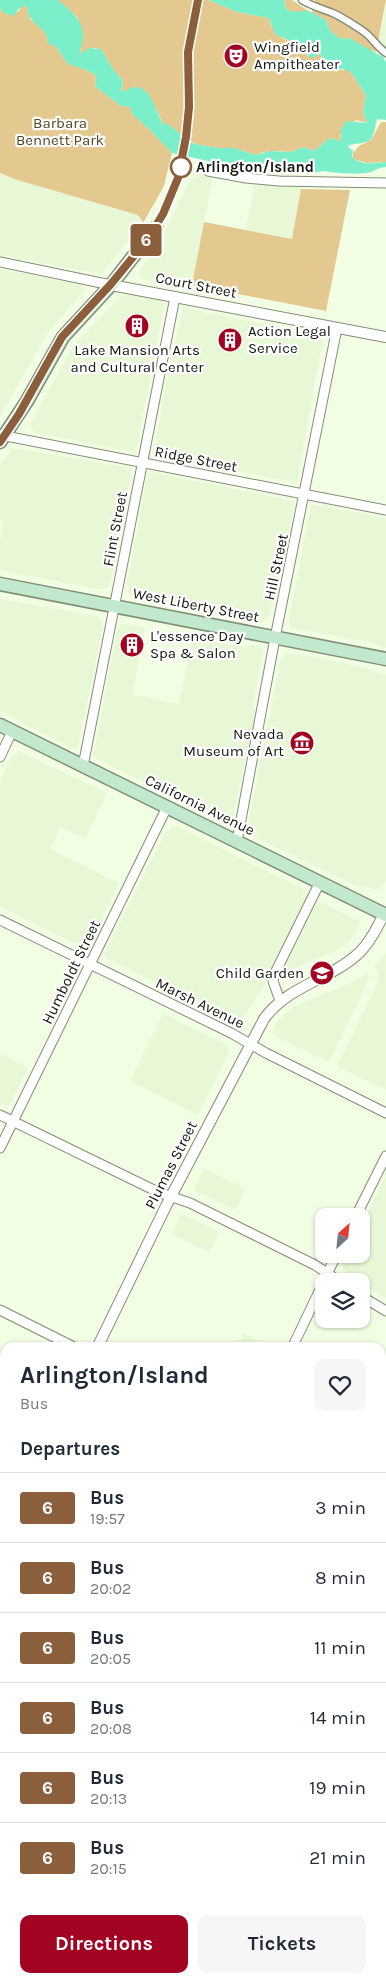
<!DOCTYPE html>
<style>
:root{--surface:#fff;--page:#f6f6f7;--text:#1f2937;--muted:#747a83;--line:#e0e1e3;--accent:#a20322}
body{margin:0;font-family:Karla,sans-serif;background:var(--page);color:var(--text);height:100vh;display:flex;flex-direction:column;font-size:19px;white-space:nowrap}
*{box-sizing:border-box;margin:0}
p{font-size:16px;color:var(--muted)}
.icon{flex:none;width:28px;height:28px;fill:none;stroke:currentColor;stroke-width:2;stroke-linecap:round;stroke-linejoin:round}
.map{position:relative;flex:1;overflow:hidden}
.panel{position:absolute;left:0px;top:1342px;width:386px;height:641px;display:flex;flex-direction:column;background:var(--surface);border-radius:15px 15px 0 0;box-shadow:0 1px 4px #0004}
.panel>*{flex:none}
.badge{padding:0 10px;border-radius:4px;font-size:18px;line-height:32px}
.needle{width:32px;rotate:27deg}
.buttons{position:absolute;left:315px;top:1208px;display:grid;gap:10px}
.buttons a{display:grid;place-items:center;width:55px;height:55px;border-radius:10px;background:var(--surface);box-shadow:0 1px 4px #0004;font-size:25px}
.map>.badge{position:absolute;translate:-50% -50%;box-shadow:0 0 0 2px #fff}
h2{padding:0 20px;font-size:19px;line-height:45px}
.round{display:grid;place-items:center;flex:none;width:52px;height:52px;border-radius:10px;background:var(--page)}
.summary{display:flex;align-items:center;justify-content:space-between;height:85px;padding:0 20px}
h1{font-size:24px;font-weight:700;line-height:38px}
.primary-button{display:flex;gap:10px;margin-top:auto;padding:10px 20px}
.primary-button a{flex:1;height:58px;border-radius:10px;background:var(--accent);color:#fff;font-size:20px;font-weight:700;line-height:58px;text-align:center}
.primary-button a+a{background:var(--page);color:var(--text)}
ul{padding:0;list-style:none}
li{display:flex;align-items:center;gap:15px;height:70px;padding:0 20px;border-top:1px solid var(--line)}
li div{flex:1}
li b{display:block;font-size:19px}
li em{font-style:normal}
li .badge{min-width:55px;font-weight:700;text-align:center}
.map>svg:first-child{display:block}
.built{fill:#e8f8d6}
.green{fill:#e3c990}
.water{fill:#7aefca}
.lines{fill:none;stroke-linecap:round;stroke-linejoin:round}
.pedestrian-casing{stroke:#828e76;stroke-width:9}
.minor-casing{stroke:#828e76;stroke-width:11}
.tertiary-casing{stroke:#828e76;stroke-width:12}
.secondary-casing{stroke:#828e76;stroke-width:15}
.pedestrian{stroke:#fff;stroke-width:6}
.minor{stroke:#fff;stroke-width:9}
.tertiary{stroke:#fff;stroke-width:10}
.secondary{stroke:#c2e8ce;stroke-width:12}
.line-casing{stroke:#fff;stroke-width:11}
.line{stroke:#8b5e3c;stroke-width:8}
.stop-dot{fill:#fff;stroke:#8b5e3c;stroke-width:2.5}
.labels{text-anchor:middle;stroke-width:4.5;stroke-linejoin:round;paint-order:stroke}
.poi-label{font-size:15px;fill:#13170e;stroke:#fff;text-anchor:start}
.park-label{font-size:15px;fill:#56451e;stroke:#fff}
.stop-label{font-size:15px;font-weight:bold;fill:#13170e;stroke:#fff;text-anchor:start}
.street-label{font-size:15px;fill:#13170e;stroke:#fff}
</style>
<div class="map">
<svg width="386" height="1983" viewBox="0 0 386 1983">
<rect width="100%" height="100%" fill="#f2fee4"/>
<g class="built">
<polygon points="386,6 386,59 376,52"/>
<polygon points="0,173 14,179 138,215 143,222 103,272 100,274 0,255"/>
<polygon points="201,175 213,176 191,290 141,279 139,273 166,230 189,182"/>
<polygon points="255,183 302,186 292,239 246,230"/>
<polygon points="0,269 78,284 84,288 84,291 49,330 0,417"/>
<polygon points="123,294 161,301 164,305 136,451 132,452 34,432 32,430 31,423 73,346"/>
<polygon points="183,308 319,335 323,338 297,483 161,457 155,454 155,445 167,379"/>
<polygon points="13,448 132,468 110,584 106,588 97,589 0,570 0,541 4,523 0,520 0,464"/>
<polygon points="152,471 160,474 293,501 294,507 282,572 277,577 268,619 261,623 251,619 133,596 128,593 127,584 147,475"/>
<polygon points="311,505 316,505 386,518 386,648 371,642 296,629 290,626 289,619"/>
<polygon points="0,599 96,616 102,620 103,624 79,743 76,748 71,748 0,711"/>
<polygon points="127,624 145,628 132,695 179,704 193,637 245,647 253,645 260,647 263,650 253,705 255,716 233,818 229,824 224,824 220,820 93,757 117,632 120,626"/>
<polygon points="286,654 295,654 363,667 386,675 386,881 378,890 355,885 248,834 247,829 280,662"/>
<polygon points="19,751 107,793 85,839 60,827 50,849 119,883 89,944 87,946 82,947 0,906 0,781 12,756"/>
<polygon points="177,826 300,887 305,891 307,896 306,901 264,988 239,1022 235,1022 110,960 104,955 165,833 173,827"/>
<polygon points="318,901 360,921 358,929 348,942 335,951 282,973"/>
<polygon points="386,953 386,1090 337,1066 379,980 379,974 375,966"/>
<polygon points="368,972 369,979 329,1062 275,1036 273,1033 277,1022 293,1007 351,983"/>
<polygon points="163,1014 227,1045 229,1048 229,1052 198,1115 130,1081"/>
<polygon points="0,1054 28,1068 12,1101 9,1105 5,1106 0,1104"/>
<polygon points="204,1169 246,1189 235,1210 194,1190"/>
<polygon points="386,1176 386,1299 361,1283 361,1281 346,1273 342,1265 348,1254 361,1254 361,1226"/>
<polygon points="182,1214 219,1232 209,1252 172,1234"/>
<polygon points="243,1333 271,1347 235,1347"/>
<polygon points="0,1648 5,1649 5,1721 0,1718"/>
</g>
<g class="green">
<path d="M58,0h151l28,12 32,6 2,7 11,13 11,4 15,14 13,-3 1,10 14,7h13l2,2 15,24 -3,16 4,11 -11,-3 -16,15 1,5 -2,1 -9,-3 -16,13 -10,-4 -13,5 -15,-1 -12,1 -8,3 -22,-7h-16l-22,-4 -11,-6 -16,-13 -6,-1 -7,-16 -21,-21 -14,5 2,-11c-3,-5 -8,-8 -11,-13 -9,-17 -12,-28 -32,-13l2,-24 -5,-14z"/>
<path d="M284,0h8l18,12c-8,1 -17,2 -24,-3z"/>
<path d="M315,0h71l-10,52 -4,-2 -1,1 -22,-13 -7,1c-9,-5 -14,-8 -15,-18l-15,-8z"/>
<path d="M22,6l5,1 3,12 16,13 2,10 8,5 12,17c6,1 23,7 27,11 2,3 0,8 1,12l25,19 10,1v6l18,16 23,24 -8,33 -22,39 1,-3 -5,-7 -124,-36 -14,-6v-166l2,5h16z"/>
<polygon points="381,122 386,122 386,162 367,163 353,159 353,153 359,146 371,140"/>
<polygon points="301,189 350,190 326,311 192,285 204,222 292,239"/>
</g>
<path class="water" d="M0,0h58c11,9 24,19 25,34 1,7 -3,14 -3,20l9,-6 12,1 12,20 10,12 -2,11c5,-2 11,-5 16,-5 14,1 20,27 26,37h5l22,18 6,2 22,4h16l22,7 14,-4 21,1 13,-5 10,4 16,-13 9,3 2,-1v-11l6,-8 20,2 -4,-11 3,-16 -15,-24c-17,-9 -23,9 -30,-18l-10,4 -18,-16 -18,-8 -6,-16 -32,-6 -28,-12h75l2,9c9,6 16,0 25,3 5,2 11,6 16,9 1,10 6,13 15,18l7,-1 34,19 3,5v58l-9,-1c-6,25 -3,22 -28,26l-1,2 5,4 -1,5c6,10 24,7 34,6v5c-6,0 -10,3 -15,5 -15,3 -34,1 -47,-1 -17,3 -34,2 -50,-2 -12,1 -26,2 -38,-5l-6,2 -58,-13 -23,-24 -18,-16v-6l-10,-1 -25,-19c-1,-4 1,-9 -1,-12 -5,-5 -21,-9 -27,-11l-12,-17 -8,-4c-1,-19 -19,-15 -21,-36l-5,-1 -9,10 -11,-4 -2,-5z"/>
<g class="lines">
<defs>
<path id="pedestrian" d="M302,0c11,7 22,9 33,14 10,5 19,11 28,17 9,6 14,16 23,22"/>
<g id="minor">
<polyline points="208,171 246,178 279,181 386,183"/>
<polyline points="0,262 111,285"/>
<polyline points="0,435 386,510"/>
<polyline points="0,757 12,731"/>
<polyline points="83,766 175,297"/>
<polyline points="237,841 275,638 337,328"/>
<polyline points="0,920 231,1033 266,1053 386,1113"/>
<polyline points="280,1001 273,981 274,975 320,882"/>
<polyline points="0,1115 158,1192 190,1203 315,1265 339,1281"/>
<polyline points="0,1148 167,807"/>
<polyline points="356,1216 386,1156"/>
<polyline points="325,1278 337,1254"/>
<polyline points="361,1296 386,1311"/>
<polyline points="0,1310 76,1348"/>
<polyline points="292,1348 324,1281"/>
<polyline points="0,1504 5,1506"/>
<polyline points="381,1565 386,1565"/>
<polyline points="381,1621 386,1578"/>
<polyline points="0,1636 5,1636"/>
<polyline points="381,1678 386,1679"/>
<polyline points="0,1804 5,1804"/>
<polyline points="381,1845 386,1846"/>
<polyline points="0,1932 5,1921"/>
<polyline points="0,1939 5,1940"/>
<polyline points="381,1973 386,1973"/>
<polyline points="176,1983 176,1979"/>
<polyline points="343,1983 343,1979"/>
</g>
<g id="tertiary">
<polyline points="111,285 386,337"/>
<path d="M97,1348l69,-142 98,-187c23,-33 66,-39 95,-66 11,-11 18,-25 25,-39"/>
<polyline points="0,1545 5,1535"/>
</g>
<g id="secondary">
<polyline points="0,442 27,401 63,337 111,285 156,227"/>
<polyline points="0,584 386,659"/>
<polyline points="0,725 386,915"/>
</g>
</defs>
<use href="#pedestrian" class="pedestrian-casing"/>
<use href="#minor" class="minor-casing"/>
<use href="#tertiary" class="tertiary-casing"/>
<use href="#secondary" class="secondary-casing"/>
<use href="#pedestrian" class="pedestrian"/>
<use href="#minor" class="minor"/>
<use href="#tertiary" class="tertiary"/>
<use href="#secondary" class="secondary"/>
</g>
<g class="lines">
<defs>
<polyline id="line" points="0,442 19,414 62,337 111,284 147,240 163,214 178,178 186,137 189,107 188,52 198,0"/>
</defs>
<use href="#line" class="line-casing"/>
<use href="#line" class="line"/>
</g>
<defs>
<symbol id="theatre-disc" viewBox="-11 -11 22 22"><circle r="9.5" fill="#a20322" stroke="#fff"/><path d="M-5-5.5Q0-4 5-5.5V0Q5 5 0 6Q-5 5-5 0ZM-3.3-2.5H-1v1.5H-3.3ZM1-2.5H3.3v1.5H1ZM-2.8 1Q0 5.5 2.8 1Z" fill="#fff"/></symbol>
<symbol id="building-disc" viewBox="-11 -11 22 22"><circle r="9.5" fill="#a20322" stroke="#fff"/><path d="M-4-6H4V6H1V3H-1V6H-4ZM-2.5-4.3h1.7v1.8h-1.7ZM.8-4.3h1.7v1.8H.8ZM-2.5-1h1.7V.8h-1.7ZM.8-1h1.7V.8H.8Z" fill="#fff"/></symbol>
<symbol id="museum-disc" viewBox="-11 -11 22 22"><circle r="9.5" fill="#a20322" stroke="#fff"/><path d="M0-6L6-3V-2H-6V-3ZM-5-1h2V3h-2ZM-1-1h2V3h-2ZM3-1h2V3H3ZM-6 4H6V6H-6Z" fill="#fff"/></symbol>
<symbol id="school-disc" viewBox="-11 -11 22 22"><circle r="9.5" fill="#a20322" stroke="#fff"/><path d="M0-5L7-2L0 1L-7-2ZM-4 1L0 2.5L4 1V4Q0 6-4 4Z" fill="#fff"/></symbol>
</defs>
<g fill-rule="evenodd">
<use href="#theatre-disc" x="222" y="42" width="28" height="28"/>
<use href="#building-disc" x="123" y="312" width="28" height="28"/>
<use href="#building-disc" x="216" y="326" width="28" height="28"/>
<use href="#building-disc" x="118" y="631" width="28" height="28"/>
<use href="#museum-disc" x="288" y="729" width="28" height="28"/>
<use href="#school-disc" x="308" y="959" width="28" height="28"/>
</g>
<circle class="stop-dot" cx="181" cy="167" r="10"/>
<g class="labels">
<g class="poi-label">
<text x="254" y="52">Wingfield<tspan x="254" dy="17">Ampitheater</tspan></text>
<text x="248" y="336">Action Legal<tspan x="248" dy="17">Service</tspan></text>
<text x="137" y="355" text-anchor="middle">Lake Mansion Arts<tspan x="137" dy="17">and Cultural Center</tspan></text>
<text x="150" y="641">L'essence Day<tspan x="150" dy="17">Spa &amp; Salon</tspan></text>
<text x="284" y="739" text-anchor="end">Nevada<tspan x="284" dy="17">Museum of Art</tspan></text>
<text x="304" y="978" text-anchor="end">Child Garden</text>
</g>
<g class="park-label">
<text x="60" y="128">Barbara<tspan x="60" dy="17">Bennett Park</tspan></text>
</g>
<g class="stop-label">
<text x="196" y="172">Arlington/Island</text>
</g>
<g class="street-label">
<text transform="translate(196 285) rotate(11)" y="5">Court Street</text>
<text transform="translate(196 459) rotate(11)" y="5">Ridge Street</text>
<text transform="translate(115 529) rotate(-79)" y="5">Flint Street</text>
<text transform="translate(276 567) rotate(-78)" y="5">Hill Street</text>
<text transform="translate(196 605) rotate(11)" y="5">West Liberty Street</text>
<text transform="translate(200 805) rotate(26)" y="5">California Avenue</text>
<text transform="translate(71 972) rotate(-64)" y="5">Humboldt Street</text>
<text transform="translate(200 1003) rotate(26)" y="5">Marsh Avenue</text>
<text transform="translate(171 1165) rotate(-63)" y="5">Plumas Street</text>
</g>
</g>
</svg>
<div class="buttons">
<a><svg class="needle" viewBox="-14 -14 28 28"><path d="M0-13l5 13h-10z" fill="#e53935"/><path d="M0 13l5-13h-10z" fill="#747a83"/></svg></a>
<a><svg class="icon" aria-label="layers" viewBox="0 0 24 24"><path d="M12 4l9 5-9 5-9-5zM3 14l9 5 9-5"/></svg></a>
</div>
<b class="badge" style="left:146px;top:240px;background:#8b5e3c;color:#fff">6</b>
<section class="panel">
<div class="summary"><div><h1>Arlington/Island</h1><p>Bus</p></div><a class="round"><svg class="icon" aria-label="heart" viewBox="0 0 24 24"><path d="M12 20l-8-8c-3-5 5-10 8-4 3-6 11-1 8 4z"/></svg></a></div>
<h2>Departures</h2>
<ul>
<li><span class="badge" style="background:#8b5e3c;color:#fff">6</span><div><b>Bus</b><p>19:57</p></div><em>3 min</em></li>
<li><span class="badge" style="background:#8b5e3c;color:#fff">6</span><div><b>Bus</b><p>20:02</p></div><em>8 min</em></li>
<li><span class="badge" style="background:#8b5e3c;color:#fff">6</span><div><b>Bus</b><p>20:05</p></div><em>11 min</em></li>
<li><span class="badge" style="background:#8b5e3c;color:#fff">6</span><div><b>Bus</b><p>20:08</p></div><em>14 min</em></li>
<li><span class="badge" style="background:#8b5e3c;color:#fff">6</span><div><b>Bus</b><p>20:13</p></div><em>19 min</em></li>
<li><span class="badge" style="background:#8b5e3c;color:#fff">6</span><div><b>Bus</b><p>20:15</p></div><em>21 min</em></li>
</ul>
<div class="primary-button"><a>Directions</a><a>Tickets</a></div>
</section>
</div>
